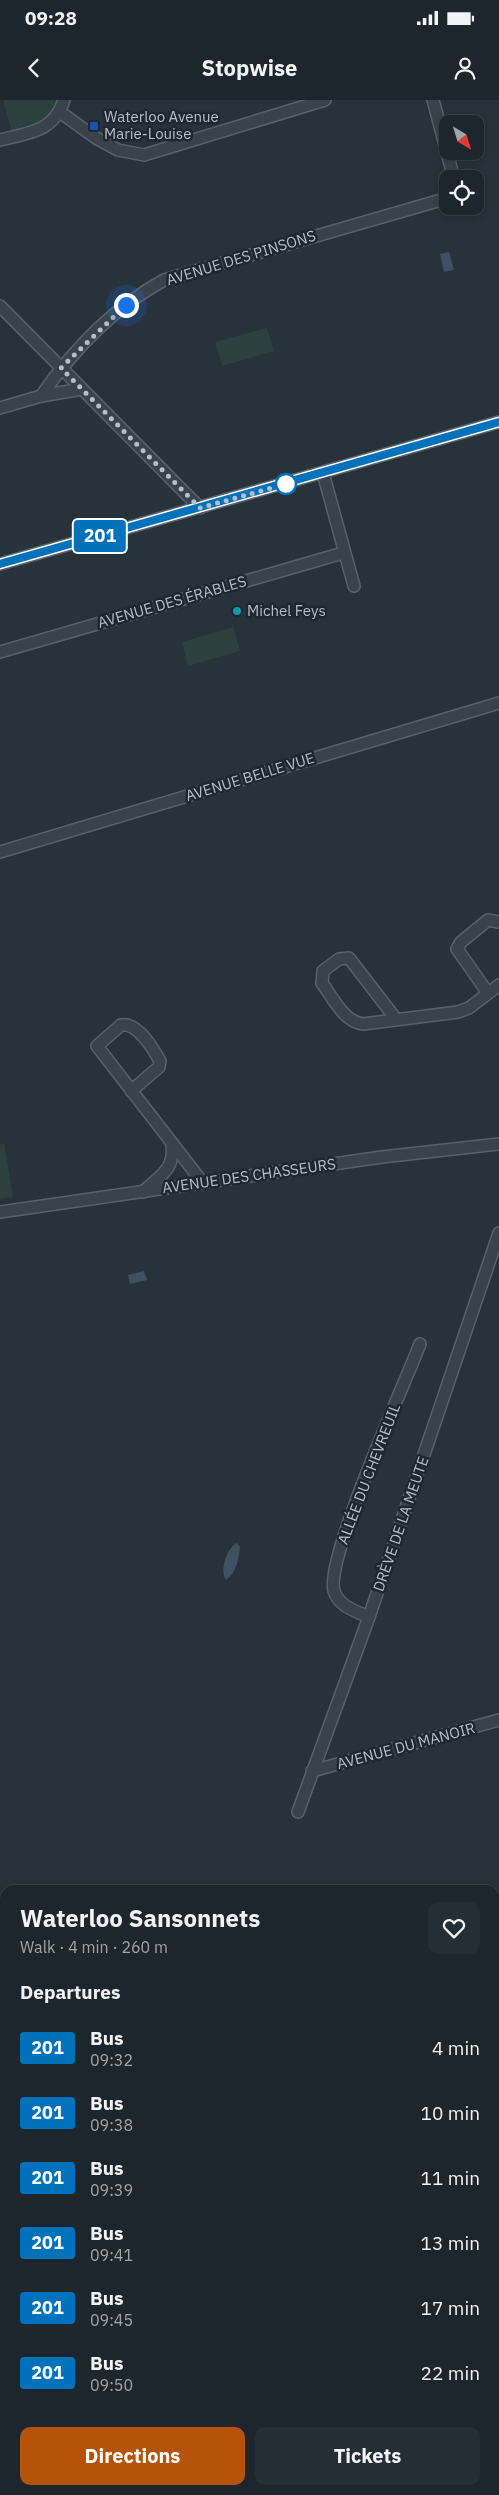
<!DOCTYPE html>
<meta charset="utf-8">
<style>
:root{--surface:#1d262c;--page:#252e34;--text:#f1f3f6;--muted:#a0a5a9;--line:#3b4348;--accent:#b45309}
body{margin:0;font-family:"IBM Plex Sans",sans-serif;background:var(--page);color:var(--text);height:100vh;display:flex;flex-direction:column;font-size:19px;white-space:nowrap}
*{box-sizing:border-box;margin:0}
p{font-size:16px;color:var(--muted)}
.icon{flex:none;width:28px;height:28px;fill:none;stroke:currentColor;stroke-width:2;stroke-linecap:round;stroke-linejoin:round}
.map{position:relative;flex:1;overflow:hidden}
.drawer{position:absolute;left:0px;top:1785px;width:500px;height:610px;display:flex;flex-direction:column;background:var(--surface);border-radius:15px 15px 0 0;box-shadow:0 2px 8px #0003,0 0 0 1px var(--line)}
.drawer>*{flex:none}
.badge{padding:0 10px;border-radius:4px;font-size:18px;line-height:32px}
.needle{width:32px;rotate:142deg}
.buttons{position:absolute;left:439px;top:15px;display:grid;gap:10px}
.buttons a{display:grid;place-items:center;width:45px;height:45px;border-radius:10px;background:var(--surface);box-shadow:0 2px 8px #0003,0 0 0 1px var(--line);font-size:25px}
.you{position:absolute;width:25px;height:25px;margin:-12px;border:4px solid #fff;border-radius:50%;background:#1a73e8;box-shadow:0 0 0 8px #1a73e833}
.map>.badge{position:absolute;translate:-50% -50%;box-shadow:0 0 0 2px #fff}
h2{padding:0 20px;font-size:19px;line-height:45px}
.round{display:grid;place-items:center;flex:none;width:52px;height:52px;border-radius:10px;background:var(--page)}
.overview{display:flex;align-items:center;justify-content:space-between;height:85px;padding:0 20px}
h1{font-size:24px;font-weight:700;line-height:38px}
.primary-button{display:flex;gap:10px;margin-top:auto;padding:10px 20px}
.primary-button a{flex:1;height:58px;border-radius:10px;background:var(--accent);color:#fff;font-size:20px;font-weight:700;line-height:58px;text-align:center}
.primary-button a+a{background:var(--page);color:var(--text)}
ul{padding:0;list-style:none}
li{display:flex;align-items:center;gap:15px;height:65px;padding:0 20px}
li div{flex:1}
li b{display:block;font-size:19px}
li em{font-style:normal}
li .badge{min-width:55px;font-weight:700;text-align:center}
.status{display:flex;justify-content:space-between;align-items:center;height:35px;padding:0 25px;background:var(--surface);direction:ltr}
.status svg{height:14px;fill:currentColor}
header{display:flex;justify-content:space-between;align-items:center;height:65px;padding:0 20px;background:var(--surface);font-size:22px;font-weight:700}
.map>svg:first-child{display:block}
.green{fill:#2c403e}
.water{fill:#3e5162}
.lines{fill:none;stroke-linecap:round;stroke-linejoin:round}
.stream{stroke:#3e5162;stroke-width:3}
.minor-casing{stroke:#58616a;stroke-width:14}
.minor{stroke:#3a434c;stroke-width:11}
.line-casing{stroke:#fff;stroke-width:11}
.line{stroke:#0072bc;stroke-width:8}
.walk{stroke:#b6bec7;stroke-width:5;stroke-dasharray:0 9}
.transit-dot{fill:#1a4fb4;stroke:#1f2831;stroke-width:2}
.stop-dot{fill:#fff;stroke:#0072bc;stroke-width:2.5}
.culture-dot{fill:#0f9aa8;stroke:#1f2831;stroke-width:2}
.labels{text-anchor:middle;stroke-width:5;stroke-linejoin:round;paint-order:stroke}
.poi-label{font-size:15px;fill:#b6bec7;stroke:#1f2831;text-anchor:start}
.street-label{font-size:15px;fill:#b6bec7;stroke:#1f2831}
</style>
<div class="status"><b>09:28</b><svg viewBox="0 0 49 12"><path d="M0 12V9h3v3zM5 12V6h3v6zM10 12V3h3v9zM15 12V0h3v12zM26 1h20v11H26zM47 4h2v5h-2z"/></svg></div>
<header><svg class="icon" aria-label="back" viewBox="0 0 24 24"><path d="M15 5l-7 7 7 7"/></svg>Stopwise<svg class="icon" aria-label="person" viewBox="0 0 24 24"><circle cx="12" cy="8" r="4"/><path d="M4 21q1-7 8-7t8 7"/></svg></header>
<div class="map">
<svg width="499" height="2395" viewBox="0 0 499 2395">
<rect width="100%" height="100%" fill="#27323b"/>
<g class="green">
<path d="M3,0h56c-8,23 -26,27 -47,32z"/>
<polygon points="267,228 274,251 222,266 215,242"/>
<polygon points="233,527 240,551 188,566 182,542"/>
<polygon points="4,1043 13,1097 0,1099 0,1044"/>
<polygon points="5,1829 5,2119 0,2121 0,1830"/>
<polygon points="495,2051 499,2067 499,2395 482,2395 476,2390 495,2390"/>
</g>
<g class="water">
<polygon points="449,152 454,170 444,172 440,154"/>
<polygon points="144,1171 147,1180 130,1184 128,1175"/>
<path d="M237,1443l3,4c-1,11 -4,27 -14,33 -7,-9 1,-33 11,-37z"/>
</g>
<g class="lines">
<g class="stream">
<polyline points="0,2021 5,2021"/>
<polyline points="495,2208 499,2205"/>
</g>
<defs>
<g id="minor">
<polyline points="433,0 454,79"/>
<polyline points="60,12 96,38 118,50 144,55 325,0"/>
<path d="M0,40c28,-7 54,-8 64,-40"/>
<polyline points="0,206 200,408"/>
<path d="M41,296c32,-46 74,-89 123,-116l284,-82"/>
<polyline points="0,308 41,296 82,289"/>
<polyline points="323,373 354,486"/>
<polyline points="0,464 499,322"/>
<polyline points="0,552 343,453"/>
<polyline points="0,752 499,603"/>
<polyline points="488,893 457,849 461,842 488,820 499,822"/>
<path d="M396,919l-47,-61 -10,1 -16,12 -1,12c11,15 22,39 41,41l95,-12 11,-4 30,-23"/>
<path d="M131,991l28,-24 1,-6c-7,-13 -23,-39 -39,-36l-24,21 106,137"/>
<path d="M143,1092c16,-16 32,-22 29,-47"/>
<polyline points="0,1112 382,1057 499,1044"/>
<path d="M369,1517c-13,-6 -30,-10 -35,-26 -9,-33 70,-205 86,-247"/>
<polyline points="312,1671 499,1620"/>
<polyline points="298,1712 369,1517 499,1133"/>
</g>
</defs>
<use href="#minor" class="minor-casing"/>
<use href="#minor" class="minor"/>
</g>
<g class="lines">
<defs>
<polyline id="line" points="0,464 499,322"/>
</defs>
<use href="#line" class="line-casing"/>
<use href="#line" class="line"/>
<polyline class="walk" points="126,205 61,268 200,408 286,384"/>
</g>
<rect class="transit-dot" x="89" y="21" width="10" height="10" rx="2.5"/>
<circle class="stop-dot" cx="286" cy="384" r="10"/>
<circle class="culture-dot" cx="237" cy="511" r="5"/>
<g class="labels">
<g class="poi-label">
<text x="104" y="22">Waterloo Avenue<tspan x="104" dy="17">Marie-Louise</tspan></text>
<text x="247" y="516">Michel Feys</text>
</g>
<g class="street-label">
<text transform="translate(241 158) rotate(-17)" y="5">AVENUE DES PINSONS</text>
<text transform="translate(172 502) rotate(-16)" y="5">AVENUE DES ÉRABLES</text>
<text transform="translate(250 677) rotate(-17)" y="5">AVENUE BELLE VUE</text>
<text transform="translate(249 1076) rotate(-8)" y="5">AVENUE DES CHASSEURS</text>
<text transform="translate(369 1374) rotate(-69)" y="5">ALLÉE DU CHEVREUIL</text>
<text transform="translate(401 1424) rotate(-71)" y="5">DRÈVE DE LA MEUTE</text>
<text transform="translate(406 1646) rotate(-15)" y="5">AVENUE DU MANOIR</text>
</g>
</g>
</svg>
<div class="buttons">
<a><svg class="needle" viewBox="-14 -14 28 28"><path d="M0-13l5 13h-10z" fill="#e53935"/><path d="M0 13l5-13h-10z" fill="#a0a5a9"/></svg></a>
<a><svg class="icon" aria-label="locate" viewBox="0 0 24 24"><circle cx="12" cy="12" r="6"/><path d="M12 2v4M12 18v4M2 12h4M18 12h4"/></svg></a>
</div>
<div class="you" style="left:126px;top:205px"></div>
<b class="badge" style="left:100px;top:436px;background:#0072bc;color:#fff">201</b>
<section class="drawer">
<div class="overview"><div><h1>Waterloo Sansonnets</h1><p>Walk · 4 min · 260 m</p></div><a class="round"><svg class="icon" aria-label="heart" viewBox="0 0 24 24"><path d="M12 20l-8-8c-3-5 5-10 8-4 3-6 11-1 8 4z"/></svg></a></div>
<h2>Departures</h2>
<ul>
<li><span class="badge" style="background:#0072bc;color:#fff">201</span><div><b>Bus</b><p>09:32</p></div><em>4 min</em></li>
<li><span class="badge" style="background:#0072bc;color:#fff">201</span><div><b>Bus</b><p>09:38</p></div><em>10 min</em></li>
<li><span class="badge" style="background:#0072bc;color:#fff">201</span><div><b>Bus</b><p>09:39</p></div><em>11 min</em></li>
<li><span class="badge" style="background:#0072bc;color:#fff">201</span><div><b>Bus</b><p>09:41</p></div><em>13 min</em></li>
<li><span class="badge" style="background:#0072bc;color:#fff">201</span><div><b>Bus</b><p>09:45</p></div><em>17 min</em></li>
<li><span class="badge" style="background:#0072bc;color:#fff">201</span><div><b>Bus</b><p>09:50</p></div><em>22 min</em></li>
</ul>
<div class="primary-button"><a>Directions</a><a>Tickets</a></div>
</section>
</div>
